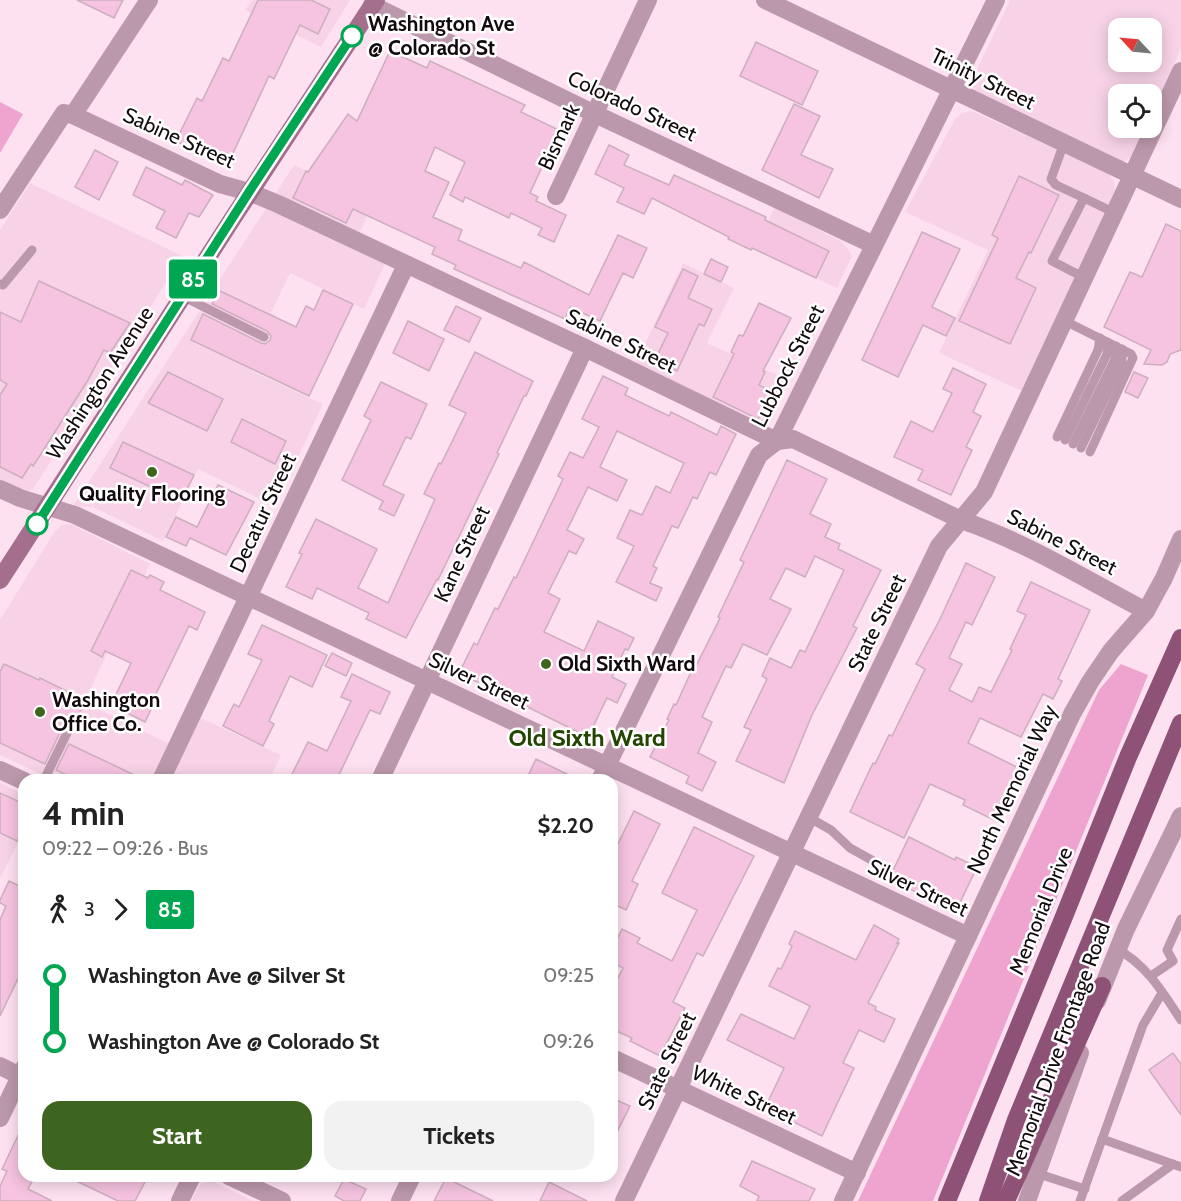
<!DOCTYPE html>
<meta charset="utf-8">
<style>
:root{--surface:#fff;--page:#f2f2f2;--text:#222;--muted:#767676;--accent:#3e6520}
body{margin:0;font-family:Cabin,sans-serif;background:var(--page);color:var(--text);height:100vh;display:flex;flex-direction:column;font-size:22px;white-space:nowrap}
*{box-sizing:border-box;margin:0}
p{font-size:20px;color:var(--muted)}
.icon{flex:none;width:33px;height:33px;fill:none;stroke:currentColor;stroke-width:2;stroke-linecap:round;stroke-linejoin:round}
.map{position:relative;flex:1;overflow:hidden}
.sheet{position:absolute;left:18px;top:774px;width:600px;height:408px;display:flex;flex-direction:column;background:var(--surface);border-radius:18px;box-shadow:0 3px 15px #0003}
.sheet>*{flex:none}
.badge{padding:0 12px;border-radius:4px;font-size:21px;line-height:39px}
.needle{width:39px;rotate:296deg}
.fabs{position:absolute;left:1108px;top:18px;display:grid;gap:12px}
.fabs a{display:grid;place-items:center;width:54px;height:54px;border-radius:12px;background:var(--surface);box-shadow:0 3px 15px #0003;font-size:30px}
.map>.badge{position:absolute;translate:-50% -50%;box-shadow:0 0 0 3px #fff}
.legs{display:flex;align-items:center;gap:9px;height:66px;padding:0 24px;font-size:20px}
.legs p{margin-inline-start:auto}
.overview{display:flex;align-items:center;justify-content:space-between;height:102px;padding:0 24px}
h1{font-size:33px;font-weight:700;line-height:45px}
.cta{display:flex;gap:12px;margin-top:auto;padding:12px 24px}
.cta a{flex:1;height:69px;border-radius:18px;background:var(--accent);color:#fff;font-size:24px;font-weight:700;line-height:69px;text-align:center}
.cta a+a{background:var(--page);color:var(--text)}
ul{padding:0 24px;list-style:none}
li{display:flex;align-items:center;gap:21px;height:66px;font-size:22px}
li i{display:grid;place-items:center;width:9px;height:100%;margin:0 8px;background:currentColor}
li i::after{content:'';width:15px;height:15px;margin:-8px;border:4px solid;border-radius:50%;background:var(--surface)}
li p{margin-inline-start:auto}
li:first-child i{background:linear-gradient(#0000 50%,currentColor 0)}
li:last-child i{background:linear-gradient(currentColor 50%,#0000 0)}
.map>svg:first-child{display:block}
.built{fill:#f8d3e7;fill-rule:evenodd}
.green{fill:#eea4cf}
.building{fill:#f6c3e0;stroke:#cbafbe;stroke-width:1.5}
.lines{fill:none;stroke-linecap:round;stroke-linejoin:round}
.service{stroke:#bc98ac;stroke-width:9}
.minor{stroke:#bc98ac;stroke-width:18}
.tertiary{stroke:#bc98ac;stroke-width:18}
.secondary{stroke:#a36f8d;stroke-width:18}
.primary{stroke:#8f5277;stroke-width:18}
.line-1-casing{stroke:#fff;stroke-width:14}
.line-1{stroke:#00a651;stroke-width:9}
.stop-1-dot{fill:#fff;stroke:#00a651;stroke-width:3}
.poi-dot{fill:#3e6520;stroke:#fff;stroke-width:2}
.labels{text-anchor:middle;stroke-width:5;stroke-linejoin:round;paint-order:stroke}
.stop-label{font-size:21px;font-weight:bold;fill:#130a0f;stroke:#fff;text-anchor:start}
.street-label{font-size:21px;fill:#130a0f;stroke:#fff}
.poi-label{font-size:21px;font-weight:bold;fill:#130a0f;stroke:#fff;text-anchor:start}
.quarter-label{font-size:24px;font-weight:bold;fill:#234500;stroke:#fff}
</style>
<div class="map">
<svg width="1181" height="1201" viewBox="0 0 1181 1201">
<rect width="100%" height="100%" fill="#fee1f1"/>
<g class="built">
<polygon points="252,0 350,0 321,47 245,10"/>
<path d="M1010,0h171v49l-29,66v-21h-33v34h27l-11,26 -10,7 -9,1 -140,-70 -4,-6v-6zM1119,28h33v34h-33z"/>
<polygon points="972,111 1099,168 1109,174 1114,182 1115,193 1024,392 939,353 988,250 905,212 955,119 962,113"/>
<polygon points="294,165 374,202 358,236 385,264 364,309 290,273 271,313 278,317 252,371 323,404 275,506 198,469 163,541 93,507 73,506"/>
<polygon points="30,183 183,256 33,489 27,491 0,481 0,230"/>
<polygon points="775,207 840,241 847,248 852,256 837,288 755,249"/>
<polygon points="683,263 734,288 707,343 791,381 763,426 635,365"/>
<polygon points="70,524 150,564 84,702 169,744 152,780 54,780 0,755 0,620 55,531 62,525"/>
<polygon points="196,716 281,755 269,780 166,780"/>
<polygon points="0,783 24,795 24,830 0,879"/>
<polygon points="208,1181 214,1182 253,1201 191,1201 200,1185"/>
</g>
<g class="green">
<polygon points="0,102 23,114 0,153"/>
<polygon points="1121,664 1148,675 933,1201 858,1201 1099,690"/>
</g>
<g class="building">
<polygon points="77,0 123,0 114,18"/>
<polygon points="258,0 311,0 330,9 318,34 300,25 274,79 269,76 227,166 176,141 197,98 202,101 223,58 229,61"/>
<polygon points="756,42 818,71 802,105 740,76"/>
<polygon points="390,51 427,68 430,61 525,105 521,112 559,130 530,193 538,197 536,201 566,215 554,242 538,235 542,228 511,213 509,218 465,197 463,202 450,195 465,162 435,147 425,171 449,182 433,217 462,230 458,240 521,268 524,262 589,295 618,235 647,248 633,278 623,273 600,321 570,307 565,319 474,278 454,269 456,265 432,254 435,247 353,209 346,223 293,198 306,171 308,172 348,114 357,121"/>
<polygon points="794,104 820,116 801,155 833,169 819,198 762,170"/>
<polygon points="609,145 629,155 624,165 669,185 674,175 766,217 765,220 829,251 816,278 752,248 751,250 728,239 729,237 652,198 644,214 617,202 624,188 595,174"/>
<polygon points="95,150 118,162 99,200 75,187"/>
<polygon points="146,167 182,185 185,180 213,195 199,217 189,213 176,238 156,228 165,211 133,195"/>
<polygon points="1019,176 1059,195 1031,253 1029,252 1016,278 1036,288 1010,344 959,321 998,238 992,235"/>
<polygon points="1166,224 1181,231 1181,350 1170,354 1167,362 1162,365 1144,364 1151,350 1104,327 1130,272 1142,277"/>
<polygon points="922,232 960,249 932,307 955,318 946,336 923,325 898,377 862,360"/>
<polygon points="711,259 728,267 721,282 704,274"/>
<polygon points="683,269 698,276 688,298 712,309 704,326 699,324 677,371 655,360 668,333 655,327"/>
<polygon points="39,281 130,323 110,353 104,350 88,380 39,457 33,466 31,464 22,478 0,467 0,395 7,384 0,380 0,312 21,322"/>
<polygon points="323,290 353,304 309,396 191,340 203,314 261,343 265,344 270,340 271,336 267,331 212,304 220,291 296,327 306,306 314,310"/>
<polygon points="759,303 791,318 763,371 765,372 759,385 773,392 758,419 713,397 734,354 731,352 739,335 743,336"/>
<polygon points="456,306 481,318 469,342 444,330"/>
<polygon points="408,321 444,339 429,371 393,353"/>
<polygon points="475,352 533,381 526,396 524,396 497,453 499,454 438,580 437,579 406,638 366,619 369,613 317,588 312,599 286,587 302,554 299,553 316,519 377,549 358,588 388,603 435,499 424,494 439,463 441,464 466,413 449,405"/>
<polygon points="953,368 986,384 973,412 981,416 966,447 972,450 951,495 918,480 923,470 894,457 911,421 933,432 952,393 943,389"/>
<polygon points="168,372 223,399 207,431 148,403"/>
<polygon points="1134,372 1148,378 1138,398 1125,392"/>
<polygon points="603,376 628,388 625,395 669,416 671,412 717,435 721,426 736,434 716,475 710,472 697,499 693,497 678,528 672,526 653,566 657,568 650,583 662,588 656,601 616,582 634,546 617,538 630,510 642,515 656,486 670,493 684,463 617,431 600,467 627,480 617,501 588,487 567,530 584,539 576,554 569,551 548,593 560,599 544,632 584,651 598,621 634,638 628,650 625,649 612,677 626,684 617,703 607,698 588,737 459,673 474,643 477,645 495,608 498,609 514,577 516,578 563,479 558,476 570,452 583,458 599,427 582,419"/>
<polygon points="381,382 427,404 411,439 406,437 383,485 404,495 394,516 379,509 383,501 342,480 371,420 364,416"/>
<polygon points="242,419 286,441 275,464 231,442"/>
<polygon points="123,442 194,475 181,501 110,468"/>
<polygon points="787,460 827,479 810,514 831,524 825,537 840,544 838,549 881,570 853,626 857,628 812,715 784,783 736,761 751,730 744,727 767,679 762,676 770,658 791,668 800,650 805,652 844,570 815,556 805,577 786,568 770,599 791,609 767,655 743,644 731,668 726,666 702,717 712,722 698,753 716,762 702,791 686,783 689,776 650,757 669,720 667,719 674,704 676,705 691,672 693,672 720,618 718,617 744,562 740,560"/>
<polygon points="218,485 254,502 226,555 190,538 186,546 166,537 176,517 197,527"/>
<polygon points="966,563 995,577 972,625 966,622 949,658 962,664 949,690 972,702 979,687 991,692 1012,650 1010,649 1026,615 1017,611 1031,582 1090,610 1058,679 1062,681 1053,699 1043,694 1021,737 980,718 968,743 1023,770 998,822 963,805 965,800 930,784 904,838 850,812 873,763 875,764 889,735 892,736 925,669 916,664 939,621"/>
<polygon points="131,570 148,578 150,575 164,582 160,590 205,612 197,630 189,626 154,698 156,699 145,722 111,705 131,663 105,651 102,657 91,651"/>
<polygon points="262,625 327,655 312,687 290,676 269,721 274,724 263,746 223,726 234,704 239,707 262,660 248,654"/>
<polygon points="332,653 352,663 346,676 325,666"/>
<polygon points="4,664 39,680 40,678 85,700 74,725 68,722 63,726 45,764 0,743 0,672"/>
<polygon points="352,674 390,692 380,714 370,710 337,779 333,777 332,780 289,780 308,742 327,751 351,701 341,697"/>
<polygon points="69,744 145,780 77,780 56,770"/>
<polygon points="536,759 579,780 526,780"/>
<polygon points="0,793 24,804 24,827 17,841 0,833"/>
<polygon points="634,811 660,824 632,881 638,884 626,910 612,903 612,856"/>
<polygon points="694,827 754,856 703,956 697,953 673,1002 685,1008 660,1056 630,1041 632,1038 612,1029 612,990 623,968 612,962 612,950 622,929 640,938 637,943 672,961 697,910 662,893"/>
<polygon points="909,837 955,860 956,857 977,867 955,913 936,904 937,902 889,879"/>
<polygon points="9,881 24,888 24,966 0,1016 0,920 6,906 0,903 0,900"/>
<polygon points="874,925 899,939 897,943 899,943 868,1003 876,1007 875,1010 895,1019 884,1042 859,1030 843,1063 854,1068 822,1136 765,1108 784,1068 727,1040 741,1014 794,1039 810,1006 769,986 778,968 781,969 792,946 789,944 795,931 856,960"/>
<polygon points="1173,1053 1181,1064 1181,1115 1149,1070"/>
<polygon points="612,1098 630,1106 612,1142"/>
<polygon points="24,1123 24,1176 35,1176 28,1189 52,1201 0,1201 0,1186 7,1171 2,1169"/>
<polygon points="752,1161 815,1189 809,1201 757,1201 759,1196 740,1186"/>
<polygon points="66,1176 148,1176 135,1201 118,1201"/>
<polygon points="446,1178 493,1201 434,1201"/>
<polygon points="344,1179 366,1189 360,1201 344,1201 335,1196"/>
<polygon points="549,1182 587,1201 540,1201"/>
</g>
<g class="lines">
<g class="service">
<polyline points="1064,143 1051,179 1056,185 1084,198"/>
<polyline points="1085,278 1052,261 1084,198 1115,213"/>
<polyline points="0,284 3,285 32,250"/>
<polyline points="182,296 264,337"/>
<polyline points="1065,321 1131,354 1133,358 1090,452"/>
<polyline points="1057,437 1098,350 1100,338"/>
<polyline points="1065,440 1107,354 1107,342"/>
<polyline points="1073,444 1115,359 1116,346"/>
<polyline points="1081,448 1122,362 1122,349"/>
<polyline points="44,780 69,729"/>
<polyline points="808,817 831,830 850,848 877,863"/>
<path d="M1117,949c30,16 46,44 64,71"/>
<polyline points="1151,976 1173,961 1167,950 1181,919"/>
<polyline points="1102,1139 1181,1167"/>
<polyline points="1036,1173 1085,1189"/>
<polyline points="1080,1201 1143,1025 1162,993"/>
<polyline points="1122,1201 1173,1164"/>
</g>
<g class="minor">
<polyline points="765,0 1181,199"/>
<polyline points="372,5 595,114 874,245"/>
<path d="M73,115l147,69 29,8 29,12 307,144 192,93 16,-2 168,81c65,22 124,59 185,91"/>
<polyline points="556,196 648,0"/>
<polyline points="0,210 64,113 73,115 149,0"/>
<polyline points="0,770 24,781"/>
<polyline points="161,780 406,265"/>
<polyline points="380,780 585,348"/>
<polyline points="612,1058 857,1173"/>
<polyline points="0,1066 24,1078"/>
<polyline points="0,1118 24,1068"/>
<polyline points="229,1176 282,1201"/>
<polyline points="180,1201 192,1176"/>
<polyline points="624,1201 939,546 984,492 1181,71"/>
<polyline points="843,1201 968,936"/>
</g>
<g class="tertiary">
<polyline points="0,489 20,498 75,515 968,936 1072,714 1090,682 1111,651 1146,611 1164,578 1181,539"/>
<polyline points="600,780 759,455 777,441 996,0"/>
<polyline points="1097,1001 1126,929 1181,816"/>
<polyline points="400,1201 412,1176"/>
<polyline points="1027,1201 1080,1053"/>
</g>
<polyline class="secondary" points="0,580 233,218 376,0"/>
<g class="primary">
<polyline points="947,1201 1063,919 1128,757 1181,638"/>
<polyline points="988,1201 1016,1120 1181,723"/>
<polyline points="1006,1201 1102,986"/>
</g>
</g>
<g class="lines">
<defs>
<polyline id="line-1" points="37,524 249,192 352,36"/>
</defs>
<use href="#line-1" class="line-1-casing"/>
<use href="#line-1" class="line-1"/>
</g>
<g class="stop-1-dot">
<circle cx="352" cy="36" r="10"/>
<circle cx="37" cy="524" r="10"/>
</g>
<g class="poi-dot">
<circle cx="152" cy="472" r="6"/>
<circle cx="546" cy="664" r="6"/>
<circle cx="40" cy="712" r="6"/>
</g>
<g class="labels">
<g class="stop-label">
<text x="368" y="31">Washington Ave<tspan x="368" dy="24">@ Colorado St</tspan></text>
</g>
<g class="street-label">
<text transform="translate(983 79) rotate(26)" y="7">Trinity Street</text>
<text transform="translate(632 106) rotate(25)" y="7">Colorado Street</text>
<text transform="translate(559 137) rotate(-65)" y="7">Bismark</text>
<text transform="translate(179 138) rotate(24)" y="7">Sabine Street</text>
<text transform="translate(621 341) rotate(26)" y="7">Sabine Street</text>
<text transform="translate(788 366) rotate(-63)" y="7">Lubbock Street</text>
<text transform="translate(100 383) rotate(-57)" y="7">Washington Avenue</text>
<text transform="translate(263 513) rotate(-65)" y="7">Decatur Street</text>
<text transform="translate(1062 542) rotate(27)" y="7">Sabine Street</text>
<text transform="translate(462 554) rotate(-65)" y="7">Kane Street</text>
<text transform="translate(877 623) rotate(-64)" y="7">State Street</text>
<text transform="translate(479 681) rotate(25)" y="7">Silver Street</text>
<text transform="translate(1012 789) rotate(-65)" y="7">North Memorial Way</text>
<text transform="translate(918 888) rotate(25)" y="7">Silver Street</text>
<text transform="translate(1041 911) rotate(-68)" y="7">Memorial Drive</text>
<text transform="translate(1058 1049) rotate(-70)" y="7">Memorial Drive Frontage Road</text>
<text transform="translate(667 1061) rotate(-64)" y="7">State Street</text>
<text transform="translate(744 1095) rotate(25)" y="7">White Street</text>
</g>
<g class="poi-label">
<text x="152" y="501" text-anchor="middle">Quality Flooring</text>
<text x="558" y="671">Old Sixth Ward</text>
<text x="52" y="707">Washington<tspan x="52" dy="24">Office Co.</tspan></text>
</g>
<g class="quarter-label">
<text x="587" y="746">Old Sixth Ward</text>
</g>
</g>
</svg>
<div class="fabs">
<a><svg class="needle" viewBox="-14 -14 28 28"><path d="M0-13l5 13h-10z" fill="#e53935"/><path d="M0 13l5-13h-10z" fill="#767676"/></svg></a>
<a><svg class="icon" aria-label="locate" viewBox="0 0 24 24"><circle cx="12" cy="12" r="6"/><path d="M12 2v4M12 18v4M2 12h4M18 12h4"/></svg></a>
</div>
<b class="badge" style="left:193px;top:279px;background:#00a651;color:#fff">85</b>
<section class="sheet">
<div class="overview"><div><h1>4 min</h1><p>09:22 – 09:26 · Bus</p></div><b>$2.20</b></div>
<div class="legs"><svg class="icon" aria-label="walk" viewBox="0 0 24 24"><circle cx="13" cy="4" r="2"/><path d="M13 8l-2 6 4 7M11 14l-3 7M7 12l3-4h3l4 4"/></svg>3<svg class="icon" aria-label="forward" viewBox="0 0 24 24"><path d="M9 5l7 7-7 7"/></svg><b class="badge" style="background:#00a651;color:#fff">85</b></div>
<ul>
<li><i style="color:#00a651"></i><b>Washington Ave @ Silver St</b><p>09:25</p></li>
<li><i style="color:#00a651"></i><b>Washington Ave @ Colorado St</b><p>09:26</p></li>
</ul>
<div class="cta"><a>Start</a><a>Tickets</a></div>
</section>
</div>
